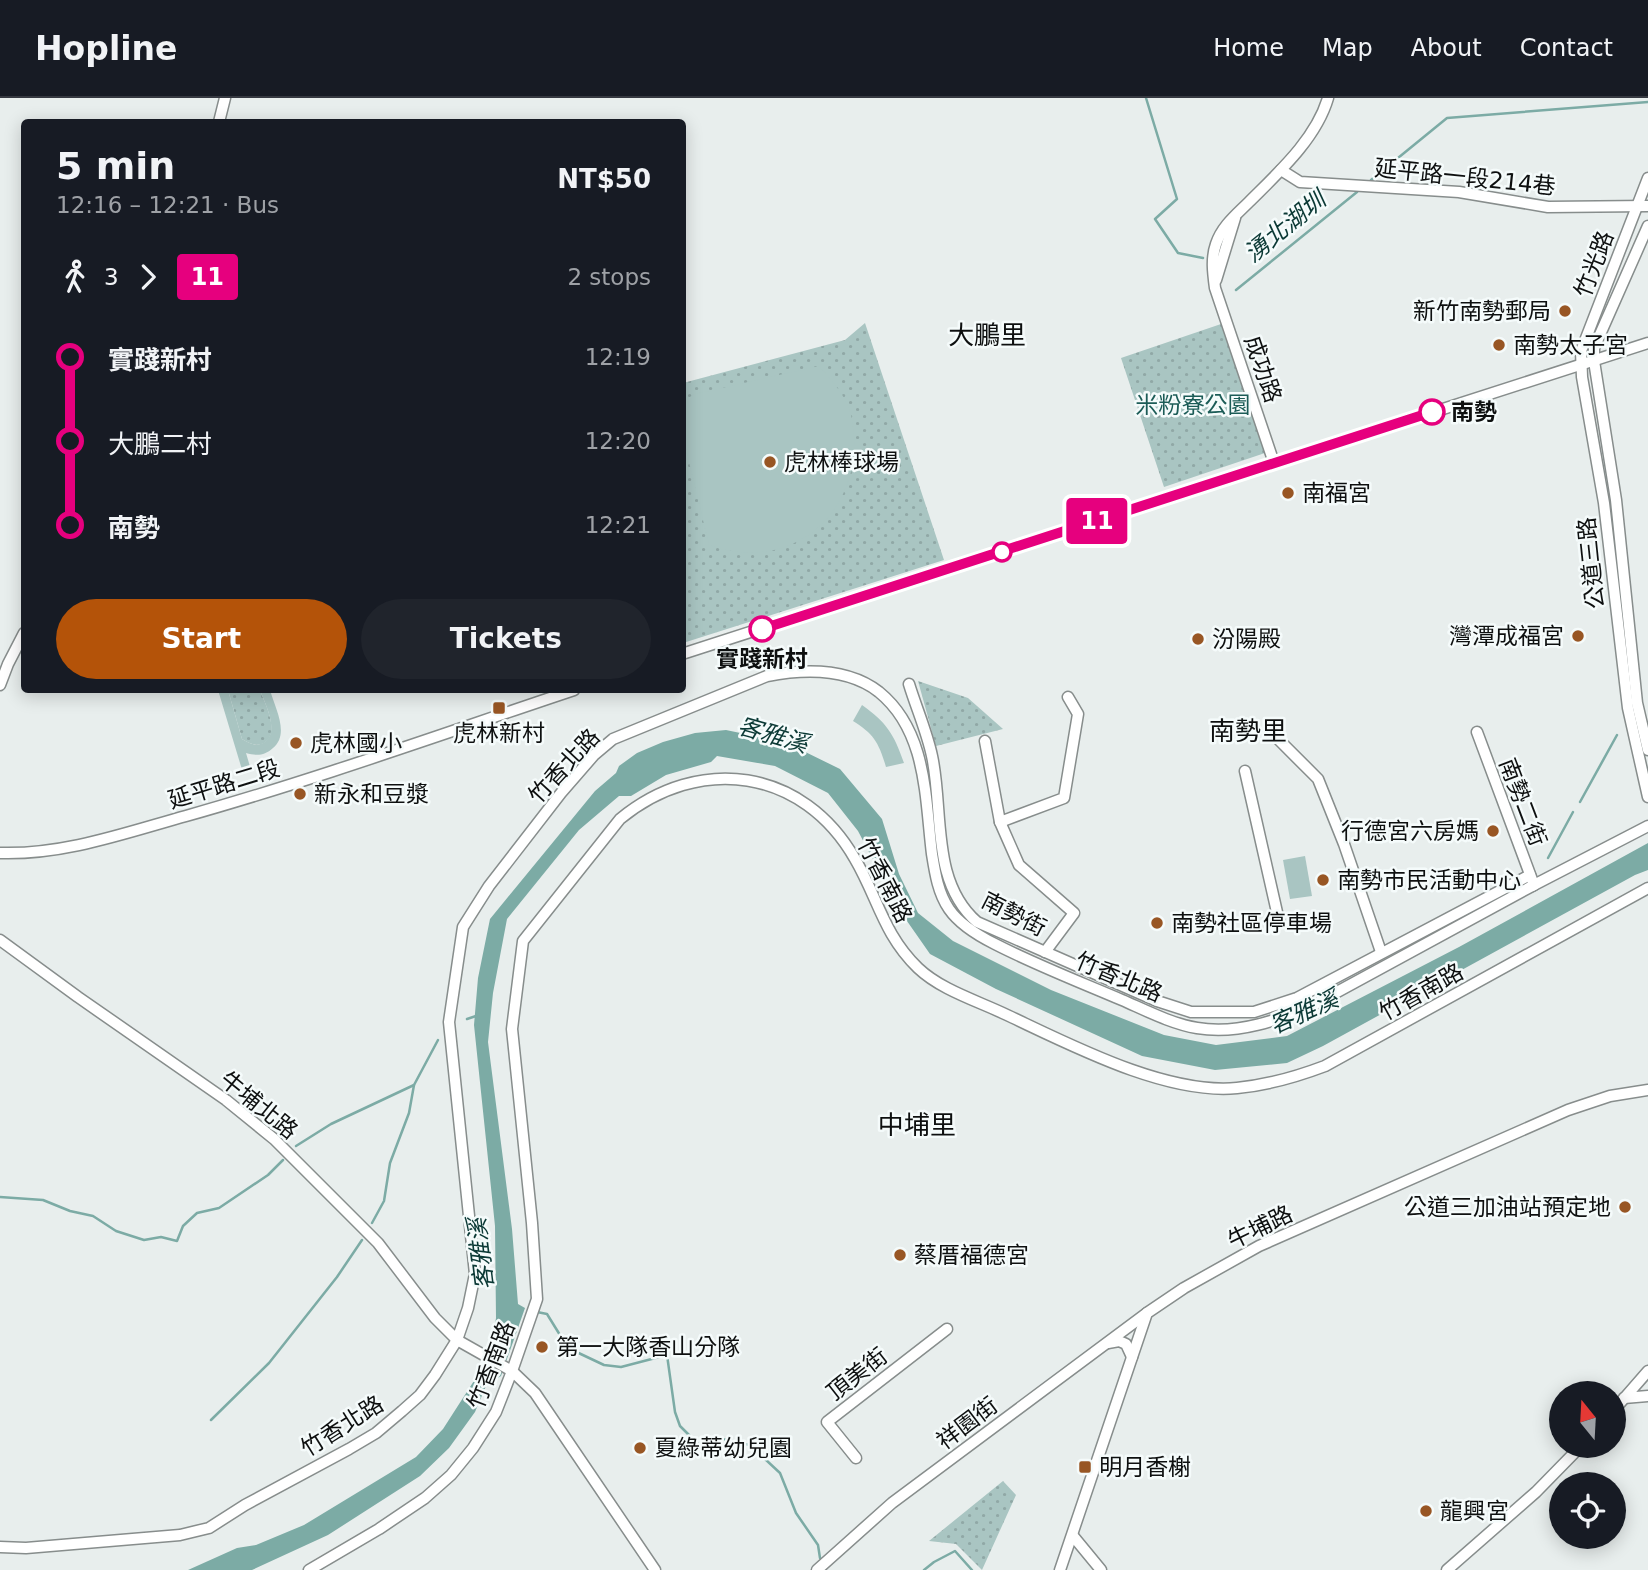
<!DOCTYPE html>
<meta charset="utf-8">
<style>
:root{--surface:#171b24;--page:#20242c;--text:#f1f3f6;--muted:#9ea1a6;--line:#363941;--accent:#b45309}
body{margin:0;font-family:"DejaVu Sans","Noto Sans TC",sans-serif;background:var(--page);color:var(--text);height:100vh;display:flex;flex-direction:column;font-size:26px;white-space:nowrap}
*{box-sizing:border-box;margin:0}
p{font-size:23px;color:var(--muted)}
.icon{flex:none;width:38px;height:38px;fill:none;stroke:currentColor;stroke-width:2;stroke-linecap:round;stroke-linejoin:round}
.map{position:relative;flex:1;overflow:hidden}
.sheet{position:absolute;left:21px;top:21px;width:665px;height:574px;display:flex;flex-direction:column;background:var(--surface);border-radius:7px;box-shadow:0 4px 18px #0003}
.sheet>*{flex:none}
.badge{padding:0 14px;border-radius:5px;font-size:24px;line-height:46px}
.needle{width:46px;rotate:342deg}
.tools{position:absolute;left:1549px;top:1283px;display:grid;gap:14px}
.tools a{display:grid;place-items:center;width:77px;height:77px;border-radius:50%;background:var(--surface);box-shadow:0 4px 18px #0003;font-size:35px}
.map>.badge{position:absolute;translate:-50% -50%;box-shadow:0 0 0 4px #fff}
.legs{display:flex;align-items:center;gap:10px;height:77px;padding:0 35px;font-size:23px}
.legs p{margin-inline-start:auto}
.headline{display:flex;align-items:center;justify-content:space-between;height:119px;padding:0 35px}
h1{font-size:38px;font-weight:700;line-height:52px}
.button{display:flex;gap:14px;margin-top:auto;padding:14px 35px}
.button a{flex:1;height:80px;border-radius:42px;background:var(--accent);color:#fff;font-size:28px;font-weight:700;line-height:80px;text-align:center}
.button a+a{background:var(--page);color:var(--text)}
ul{padding:0 35px;list-style:none}
li{display:flex;align-items:center;gap:24px;height:84px;font-size:26px}
li i{display:grid;place-items:center;width:10px;height:100%;margin:0 9px;background:currentColor}
li i::after{content:'';width:18px;height:18px;margin:-9px;border:5px solid;border-radius:50%;background:var(--surface)}
li p{margin-inline-start:auto}
li:first-child i{background:linear-gradient(#0000 50%,currentColor 0)}
li:last-child i{background:linear-gradient(currentColor 50%,#0000 0)}
header{display:flex;align-items:center;gap:42px;box-sizing:border-box;height:98px;padding:0 35px;background:var(--surface);border-bottom:2px solid var(--line)}
header strong{font-size:33px}
nav{display:flex;gap:38px;margin-inline-start:auto;font-size:24px}
.map>svg:first-child{display:block}
.grass{fill:url(#grass-dots)}
.pitch{fill:#a9c5c2}
.water{fill:#7caba5}
.lines{fill:none;stroke-linecap:round;stroke-linejoin:round}
.stream{stroke:#7caba5;stroke-width:2.5}
.minor-casing{stroke:#878d8c;stroke-width:13}
.minor{stroke:#fff;stroke-width:10}
.line-1-casing{stroke:#fff;stroke-width:16}
.line-1{stroke:#e6007e;stroke-width:10}
.poi-dot{fill:#985624;stroke:#f5fbfb;stroke-width:2.5}
.stop-1-dot{fill:#fff;stroke:#e6007e;stroke-width:3.5}
.labels{text-anchor:middle;stroke-width:5;stroke-linejoin:round;paint-order:stroke}
.street-label{font-size:23px;fill:#0e1010;stroke:#f5fbfb}
.poi-label{font-size:23px;fill:#0e1010;stroke:#f5fbfb;text-anchor:start}
.park-label{font-size:23px;fill:#1c5c57;stroke:#f5fbfb}
.stop-label{font-size:23px;font-weight:bold;fill:#0e1010;stroke:#f5fbfb;text-anchor:start}
.water-label{font-size:24px;font-style:italic;fill:#0b3935;stroke:#f5fbfb}
.quarter-label{font-size:26px;fill:#0e1010;stroke:#f5fbfb}
</style>
<header>
<strong>Hopline</strong>
<nav><a>Home</a><a>Map</a><a>About</a><a>Contact</a></nav>
</header>
<div class="map">
<svg width="1648" height="1472" viewBox="0 0 1648 1472">
<defs>
<pattern id="grass-dots" width="8" height="8" patternUnits="userSpaceOnUse" patternTransform="scale(1.75)"><rect width="8" height="8" fill="#a9c5c2"/><path d="M2 2h.1M6 6h.1" fill="none" stroke="#90a8a6" stroke-width="1.8" stroke-linecap="round"/></pattern>
</defs>
<rect width="100%" height="100%" fill="#e8eeed"/>
<g class="grass">
<polygon points="865,225 944,462 683,545 683,285 845,242"/>
<polygon points="1221,226 1265,355 1164,389 1121,260"/>
<polygon points="918,583 968,600 1003,631 936,648"/>
<path d="M228,592h32c5,14 21,43 4,53 -8,4 -15,0 -22,-4z"/>
<polygon points="1003,1383 1016,1397 982,1472 956,1446 929,1443"/>
</g>
<g class="pitch">
<path d="M819,268c13,14 27,30 32,49 20,89 -55,162 -142,130l-26,-108v-36l12,-7z"/>
<path d="M218,592h10l14,49c7,4 13,8 21,4 18,-10 2,-39 -3,-53h10c5,18 20,44 3,58 -9,8 -16,8 -27,5l5,17 -8,3z"/>
<path d="M862,607c25,18 32,29 42,58l-18,4c-7,-24 -12,-33 -33,-46z"/>
<polygon points="1305,758 1312,798 1290,801 1283,762"/>
</g>
<polygon class="water" points="726,632 787,645 840,671 882,721 899,776 918,815 953,843 1051,892 1164,937 1216,947 1287,938 1459,849 1648,745 1648,772 1635,777 1323,948 1287,965 1215,972 1142,958 996,891 930,856 900,813 858,733 828,695 775,668 717,658 711,664 666,677 631,698 619,698 579,732 507,821 493,895 488,944 512,1131 518,1206 525,1210 501,1278 486,1288 475,1314 449,1350 420,1378 328,1437 252,1472 188,1472 237,1450 256,1447 304,1427 416,1359 443,1331 479,1275 488,1270 496,1220 495,1128 474,927 478,880 490,821 595,693 616,675 619,668 637,655 663,644 695,635"/>
<g class="lines">
<g class="stream">
<polyline points="1146,0 1177,101 1155,121 1178,155 1203,160"/>
<polyline points="1371,82 1447,20 1648,4"/>
<polyline points="1236,192 1357,94"/>
<polyline points="1580,704 1617,637"/>
<polyline points="1548,760 1573,714"/>
<polyline points="467,921 476,918"/>
<polyline points="296,1048 331,1026 414,987 438,942"/>
<polyline points="0,1099 43,1102 70,1113 93,1118 116,1133 144,1142 161,1139 177,1143 183,1128 197,1115 219,1110 268,1077 283,1062"/>
<polyline points="372,1125 384,1103 390,1065 409,1015 414,987"/>
<polyline points="537,1214 547,1216 568,1250 604,1267 621,1269 667,1257 675,1314 680,1328 700,1348 722,1341 750,1347 780,1375 796,1415 818,1447 820,1460"/>
<polyline points="211,1322 269,1265 337,1179 362,1142"/>
<polyline points="924,1472 934,1464 955,1453 972,1472"/>
</g>
<defs>
<g id="minor">
<polyline points="219,24 225,0"/>
<polyline points="1281,72 1300,84 1459,94 1548,109 1648,108"/>
<polyline points="1648,80 1581,253 1582,279 1604,405 1628,610 1648,699"/>
<polyline points="1648,128 1594,250 1594,263 1616,402 1637,605 1648,652"/>
<polyline points="1216,182 1235,120"/>
<path d="M1274,365l-59,-175c-2,-15 -4,-30 1,-44 6,-18 20,-29 33,-42 29,-29 67,-63 79,-104"/>
<polyline points="682,556 1648,245"/>
<path d="M909,586c7,23 18,48 23,72 12,55 -2,125 45,166l180,79 34,11h63l43,-14 233,-123"/>
<polyline points="0,587 8,566 24,535"/>
<polyline points="1279,642 1318,681 1344,746 1381,854"/>
<polyline points="985,643 1000,724 1019,767 1074,815 1045,854"/>
<polyline points="1245,673 1279,823"/>
<polyline points="1000,724 1064,700 1078,616 1068,599"/>
<path d="M0,755c64,2 125,-20 186,-37 131,-37 259,-83 388,-126"/>
<polyline points="1532,788 1648,728"/>
<polyline points="0,842 78,899 226,1002 274,1041 378,1145 435,1220 457,1242 512,1273 535,1295 655,1472"/>
<polyline points="1108,1245 1119,1243 1126,1246 1132,1259"/>
<polyline points="1624,1300 1648,1298"/>
<polyline points="1614,1312 1648,1273"/>
<polyline points="856,1360 827,1324 947,1231"/>
<polyline points="1073,1438 1101,1472"/>
<path d="M0,1449l26,1 154,-13 29,-7 36,-23 104,-56 27,-16 26,-22 18,-16 15,-20 22,-35 11,-32 7,-34 -26,-252 14,-95 26,-41 72,-93 33,-38 19,-16 154,-63c37,-7 81,-8 112,16 48,39 46,105 53,162 3,19 6,39 17,55 11,16 30,27 46,35 41,21 85,38 127,56 23,10 50,24 75,28 41,7 82,-8 118,-24l219,-119 -57,-153"/>
<path d="M309,1472l70,-41 46,-31 26,-23 22,-27 23,-36 16,-41 25,-72 -5,-76 -20,-194 11,-88 97,-122c79,-65 183,-51 235,40 23,39 28,75 63,109 23,22 60,33 89,47 64,30 159,80 230,73 31,-3 59,-11 88,-22l323,-178"/>
<polyline points="817,1472 892,1405 1147,1215"/>
<polyline points="1060,1472 1147,1215 1184,1190 1259,1148 1568,1012 1610,998 1648,992"/>
<polyline points="1447,1472 1536,1394 1581,1348"/>
</g>
</defs>
<use href="#minor" class="minor-casing"/>
<use href="#minor" class="minor"/>
</g>
<g class="lines">
<defs>
<polyline id="line-1" points="762,531 1432,314"/>
</defs>
<use href="#line-1" class="line-1-casing"/>
<use href="#line-1" class="line-1"/>
</g>
<g class="poi-dot">
<circle cx="1565" cy="213" r="7"/>
<circle cx="1499" cy="247" r="7"/>
<circle cx="770" cy="364" r="7"/>
<circle cx="1288" cy="395" r="7"/>
<circle cx="1578" cy="538" r="7"/>
<circle cx="1198" cy="541" r="7"/>
<rect x="492" y="603" width="14" height="14" rx="3.5"/>
<circle cx="296" cy="645" r="7"/>
<circle cx="300" cy="696" r="7"/>
<circle cx="1493" cy="733" r="7"/>
<circle cx="1323" cy="782" r="7"/>
<circle cx="1157" cy="825" r="7"/>
<circle cx="1625" cy="1109" r="7"/>
<circle cx="900" cy="1157" r="7"/>
<circle cx="542" cy="1249" r="7"/>
<circle cx="640" cy="1350" r="7"/>
<rect x="1078" y="1362" width="14" height="14" rx="3.5"/>
<circle cx="1426" cy="1413" r="7"/>
</g>
<g class="stop-1-dot">
<circle cx="1432" cy="314" r="12"/>
<circle cx="1002" cy="454" r="9"/>
<circle cx="762" cy="531" r="12"/>
</g>
<g class="labels">
<g class="street-label">
<text transform="translate(1465 79) rotate(6)" y="8">延平路一段214巷</text>
<text transform="translate(1594 166) rotate(-69)" y="8">竹光路</text>
<text transform="translate(1263 271) rotate(71)" y="8">成功路</text>
<text transform="translate(1591 465) rotate(-96)" y="8">公道三路</text>
<text transform="translate(564 668) rotate(-47)" y="8">竹香北路</text>
<text transform="translate(224 686) rotate(-17)" y="8">延平路二段</text>
<text transform="translate(1523 704) rotate(69)" y="8">南勢二街</text>
<text transform="translate(885 782) rotate(63)" y="8">竹香南路</text>
<text transform="translate(1014 816) rotate(27)" y="8">南勢街</text>
<text transform="translate(1119 879) rotate(23)" y="8">竹香北路</text>
<text transform="translate(1421 894) rotate(-29)" y="8">竹香南路</text>
<text transform="translate(259 1007) rotate(39)" y="8">牛埔北路</text>
<text transform="translate(1260 1129) rotate(-26)" y="8">牛埔路</text>
<text transform="translate(491 1267) rotate(-69)" y="8">竹香南路</text>
<text transform="translate(857 1276) rotate(-38)" y="8">頂美街</text>
<text transform="translate(967 1325) rotate(-37)" y="8">祥園街</text>
<text transform="translate(342 1328) rotate(-32)" y="8">竹香北路</text>
</g>
<g class="poi-label">
<text x="1551" y="221" text-anchor="end">新竹南勢郵局</text>
<text x="1513" y="255">南勢太子宮</text>
<text x="784" y="372">虎林棒球場</text>
<text x="1302" y="403">南福宮</text>
<text x="1564" y="546" text-anchor="end">灣潭成福宮</text>
<text x="1212" y="549">汾陽殿</text>
<text x="499" y="643" text-anchor="middle">虎林新村</text>
<text x="310" y="653">虎林國小</text>
<text x="314" y="704">新永和豆漿</text>
<text x="1479" y="741" text-anchor="end">行德宮六房媽</text>
<text x="1337" y="790">南勢市民活動中心</text>
<text x="1171" y="833">南勢社區停車場</text>
<text x="1611" y="1117" text-anchor="end">公道三加油站預定地</text>
<text x="914" y="1165">蔡厝福德宮</text>
<text x="556" y="1257">第一大隊香山分隊</text>
<text x="654" y="1358">夏綠蒂幼兒園</text>
<text x="1099" y="1377">明月香榭</text>
<text x="1440" y="1421">龍興宮</text>
</g>
<g class="park-label">
<text x="1193" y="315">米粉寮公園</text>
</g>
<g class="stop-label">
<text x="1451" y="322">南勢</text>
<text x="762" y="569" text-anchor="middle">實踐新村</text>
</g>
<g class="water-label">
<text transform="translate(1285 129) rotate(-39)" y="8">湧北湖圳</text>
<text transform="translate(773 637) rotate(16)" y="8">客雅溪</text>
<text transform="translate(1304 914) rotate(-24)" y="8">客雅溪</text>
<text transform="translate(481 1156) rotate(-97)" y="8">客雅溪</text>
</g>
<g class="quarter-label">
<text x="987" y="246">大鵬里</text>
<text x="1248" y="642">南勢里</text>
<text x="917" y="1036">中埔里</text>
</g>
</g>
</svg>
<div class="tools">
<a><svg class="needle" viewBox="-14 -14 28 28"><path d="M0-13l5 13h-10z" fill="#e53935"/><path d="M0 13l5-13h-10z" fill="#9ea1a6"/></svg></a>
<a><svg class="icon" aria-label="locate" viewBox="0 0 24 24"><circle cx="12" cy="12" r="6"/><path d="M12 2v4M12 18v4M2 12h4M18 12h4"/></svg></a>
</div>
<b class="badge" style="left:1097px;top:423px;background:#e6007e;color:#fff">11</b>
<section class="sheet">
<div class="headline"><div><h1>5 min</h1><p>12:16 – 12:21 · Bus</p></div><b>NT$50</b></div>
<div class="legs"><svg class="icon" aria-label="walk" viewBox="0 0 24 24"><circle cx="13" cy="4" r="2"/><path d="M13 8l-2 6 4 7M11 14l-3 7M7 12l3-4h3l4 4"/></svg>3<svg class="icon" aria-label="forward" viewBox="0 0 24 24"><path d="M9 5l7 7-7 7"/></svg><b class="badge" style="background:#e6007e;color:#fff">11</b><p>2 stops</p></div>
<ul>
<li><i style="color:#e6007e"></i><b>實踐新村</b><p>12:19</p></li>
<li><i style="color:#e6007e"></i><span>大鵬二村</span><p>12:20</p></li>
<li><i style="color:#e6007e"></i><b>南勢</b><p>12:21</p></li>
</ul>
<div class="button"><a>Start</a><a>Tickets</a></div>
</section>
</div>
